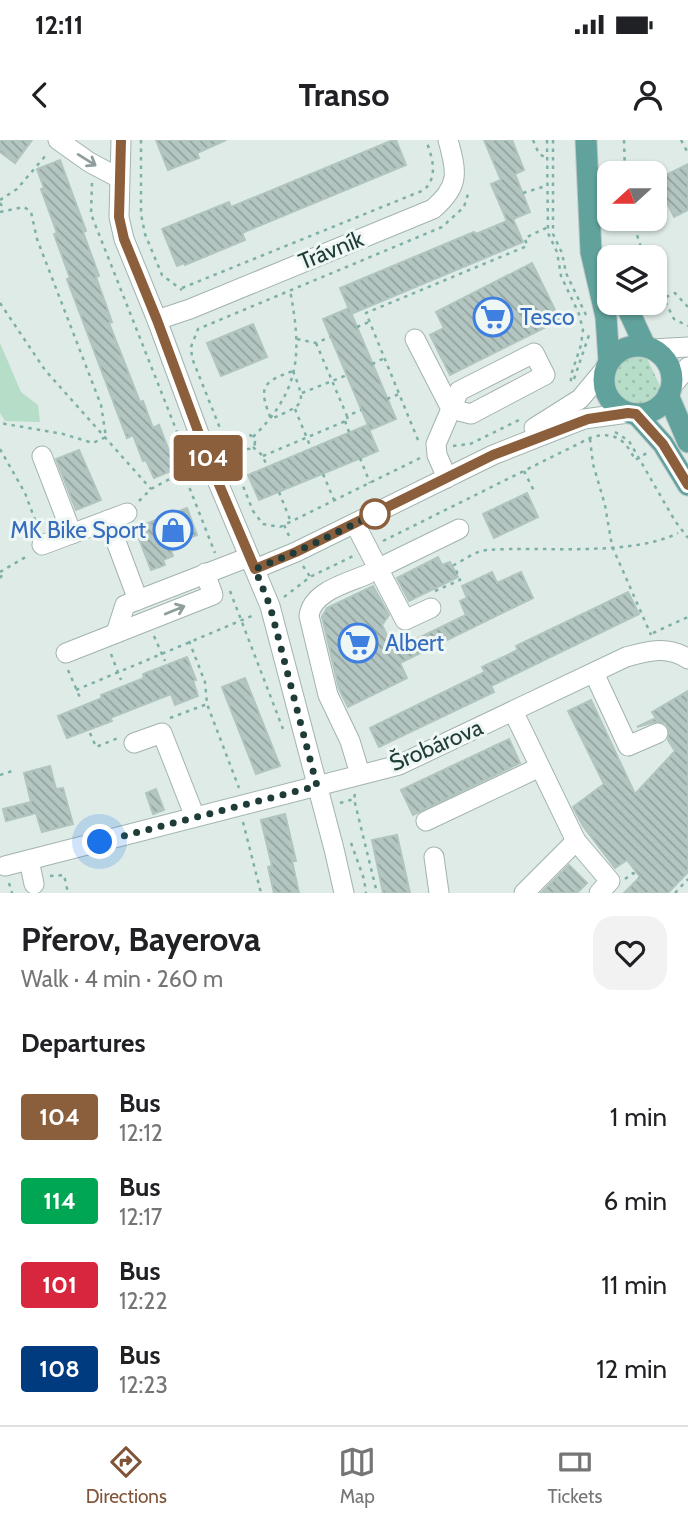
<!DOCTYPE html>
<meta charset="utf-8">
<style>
:root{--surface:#fff;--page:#f2f2f2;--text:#202124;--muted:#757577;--line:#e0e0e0;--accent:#815438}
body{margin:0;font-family:Cabin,sans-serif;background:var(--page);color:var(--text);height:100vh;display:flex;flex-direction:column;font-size:26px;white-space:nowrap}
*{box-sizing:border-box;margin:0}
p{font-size:23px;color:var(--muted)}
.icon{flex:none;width:38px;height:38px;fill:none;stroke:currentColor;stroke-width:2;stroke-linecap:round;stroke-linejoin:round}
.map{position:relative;height:753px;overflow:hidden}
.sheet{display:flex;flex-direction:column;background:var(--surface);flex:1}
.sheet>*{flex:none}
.badge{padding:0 14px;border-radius:5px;font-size:24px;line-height:46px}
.needle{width:46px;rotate:249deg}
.fabs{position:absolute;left:597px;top:21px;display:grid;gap:14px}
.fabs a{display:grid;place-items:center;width:70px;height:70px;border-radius:14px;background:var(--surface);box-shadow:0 2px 5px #0004;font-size:35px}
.you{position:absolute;width:35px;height:35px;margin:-18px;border:5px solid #fff;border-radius:50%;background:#1a73e8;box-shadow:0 0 0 10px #1a73e833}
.map>.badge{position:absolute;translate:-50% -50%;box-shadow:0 0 0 4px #fff}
h2{padding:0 21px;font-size:26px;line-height:63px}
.round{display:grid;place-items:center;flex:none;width:74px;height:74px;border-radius:21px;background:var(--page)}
.overview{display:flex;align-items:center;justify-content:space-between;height:119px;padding:0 21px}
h1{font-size:33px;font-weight:800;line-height:52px}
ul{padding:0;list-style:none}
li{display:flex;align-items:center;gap:21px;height:84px;padding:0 21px}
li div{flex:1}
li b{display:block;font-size:26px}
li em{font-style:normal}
li .badge{min-width:77px;font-weight:700;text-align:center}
.status{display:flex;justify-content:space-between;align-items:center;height:49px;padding:0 35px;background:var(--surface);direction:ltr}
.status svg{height:19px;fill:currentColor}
header{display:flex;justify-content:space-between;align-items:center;height:91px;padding:0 21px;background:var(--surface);font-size:32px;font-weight:800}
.tab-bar{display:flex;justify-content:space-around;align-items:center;height:98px;border-top:2px solid var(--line);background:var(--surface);font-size:19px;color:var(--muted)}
.tab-bar a{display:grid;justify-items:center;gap:4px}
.tab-bar .on{color:var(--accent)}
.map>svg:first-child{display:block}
.grass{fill:url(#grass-dots)}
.park{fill:#b6ddc7}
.building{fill:url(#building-back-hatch);stroke:#b1c5bf;stroke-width:2}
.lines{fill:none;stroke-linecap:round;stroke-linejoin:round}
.minor-casing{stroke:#a2b3af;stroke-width:21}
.major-casing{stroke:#c0c8c7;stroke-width:23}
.path{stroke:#7eb0a8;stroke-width:2.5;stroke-dasharray:3.5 5;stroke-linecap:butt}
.minor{stroke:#fff;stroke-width:19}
.major{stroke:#61a39c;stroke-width:21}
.oneway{stroke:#8f9e9c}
.line-casing{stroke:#fff;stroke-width:16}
.line{stroke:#8b5e3c;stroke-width:10}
.walk{stroke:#1f3c38;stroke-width:7;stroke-dasharray:0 12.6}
.stop-dot{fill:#fff;stroke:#8b5e3c;stroke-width:3.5}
.labels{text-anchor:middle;stroke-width:6;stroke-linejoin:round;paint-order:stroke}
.street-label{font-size:23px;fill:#1f3c38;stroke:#eff7f5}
.shop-label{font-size:23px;fill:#366cbe;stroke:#eff7f5;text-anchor:start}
</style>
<div class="status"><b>12:11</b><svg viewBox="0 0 49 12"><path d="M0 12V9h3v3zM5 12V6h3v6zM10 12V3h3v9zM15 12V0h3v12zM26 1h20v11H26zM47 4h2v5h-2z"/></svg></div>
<header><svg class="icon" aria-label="back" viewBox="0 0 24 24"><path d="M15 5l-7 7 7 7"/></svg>Transo<svg class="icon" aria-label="person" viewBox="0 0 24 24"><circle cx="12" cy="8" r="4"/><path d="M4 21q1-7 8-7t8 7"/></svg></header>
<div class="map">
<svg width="688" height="753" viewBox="0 0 688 753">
<defs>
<pattern id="grass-dots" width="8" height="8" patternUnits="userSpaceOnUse" patternTransform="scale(1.75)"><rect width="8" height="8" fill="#b6ddc7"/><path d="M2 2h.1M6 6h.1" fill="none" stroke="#9cbfac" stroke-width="1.8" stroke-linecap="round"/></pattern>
<pattern id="building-back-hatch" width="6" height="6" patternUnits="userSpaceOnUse" patternTransform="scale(1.75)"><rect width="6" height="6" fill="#b4c6c1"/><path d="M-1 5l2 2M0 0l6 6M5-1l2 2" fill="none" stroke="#92a29e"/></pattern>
</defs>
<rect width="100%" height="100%" fill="#dfebe7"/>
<path class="grass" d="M638,213l7,1 15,32c-14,39 -61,9 -39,-24z"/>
<polygon class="park" points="0,203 21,252 38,265 40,282 5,281 0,273"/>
<g class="building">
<polygon points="0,0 32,0 15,23 0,12"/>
<polygon points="156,0 226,0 197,13 199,18 168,30"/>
<polygon points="393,0 396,0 406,25 242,93 245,100 185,125 184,123 177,126 162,89 229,62 231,67"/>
<polygon points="484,0 512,0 524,30 515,34 530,72 513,79 523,102 351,174 340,148 474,92 476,94 507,81 491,44 501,40"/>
<polygon points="60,20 86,91 83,92 99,136 96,137 112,182 109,183 140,262 143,261 153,288 159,285 176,329 154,338 146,320 143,321 133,295 127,298 67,139 70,138 54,94 57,93 41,49 44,48 37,29"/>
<polygon points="688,24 688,70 674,77 656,40"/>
<polygon points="532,123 560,180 450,235 430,195 444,188 436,172"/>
<polygon points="349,168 396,279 370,290 323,179"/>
<polygon points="253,184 267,217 221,236 207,203"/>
<polygon points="367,285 378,311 259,360 248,335"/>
<polygon points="79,310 101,360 76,370 56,319"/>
<polygon points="527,353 538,377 494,398 483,374"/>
<polygon points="187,368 197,395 179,402 181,407 171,411 173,416 163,420 165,425 151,430 135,388"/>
<polygon points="438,417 442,425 450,422 458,437 409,461 397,438"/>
<polygon points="492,432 497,443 521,432 533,458 400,523 407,538 348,567 339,549 322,477 327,468 373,446 389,475 382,485 394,510 466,475 460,461 467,458 462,446"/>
<polygon points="628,452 639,474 491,546 494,552 379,607 370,588 485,532 482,527 518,510 516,506"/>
<polygon points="187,517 196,540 193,541 198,556 175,565 171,554 110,578 112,581 67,598 58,576 102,558 101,555 144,538 143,534"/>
<polygon points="245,538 280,626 256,634 222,547"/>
<polygon points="688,551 688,732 668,753 624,753 640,737 627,720 615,728 583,686 573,667 604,644 568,571 591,560 635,654 675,611 668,600 669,589 665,583 654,582 637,587 656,578 652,572"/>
<polygon points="509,599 520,623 413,675 401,650"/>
<polygon points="50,626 56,649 63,648 73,684 42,692 36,673 6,681 3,669 31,662 24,633"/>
<polygon points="156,649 164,670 153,674 146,653"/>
<polygon points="285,674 296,721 292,721 299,753 274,753 268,727 272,726 261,680"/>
<polygon points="397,695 410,753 383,753 372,700"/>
<polygon points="569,725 587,743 577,753 541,753"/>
</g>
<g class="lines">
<defs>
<g id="minor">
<polyline points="58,0 89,22 119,38"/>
<polyline points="121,0 119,77 124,99 157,180 209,321 270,466 334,709 344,753"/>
<path d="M157,180l33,-11 243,-100c27,-23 24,-37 15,-69"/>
<polyline points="415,199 451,269 436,304 437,315 447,338"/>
<polyline points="652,209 688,207"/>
<polygon points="534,213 545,235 471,274 451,269 459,251"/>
<polyline points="671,247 688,227"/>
<polyline points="534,288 580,259 605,229"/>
<polyline points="42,316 72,394"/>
<polyline points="108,380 138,460"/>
<polyline points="355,384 405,480 431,468"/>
<polyline points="42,405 127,373"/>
<polyline points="255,429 296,412 493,315 584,279 628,273"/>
<polyline points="377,429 459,389"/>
<polyline points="116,493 125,465 249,417"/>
<polyline points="66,513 213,455 205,433"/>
<polyline points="594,533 628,606 658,593"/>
<polyline points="513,571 576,701 610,741 599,753"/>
<polyline points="134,603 162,593 195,677"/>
<path d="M360,634l-10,-33 -22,-46 -19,-79c3,-25 39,-33 59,-42"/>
<polyline points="426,681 540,627"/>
<polyline points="434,717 439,753"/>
<polyline points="29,720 34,744"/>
<path d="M5,726l394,-101 227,-108c22,-6 42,-12 62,2"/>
<polyline points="524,753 576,701"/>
</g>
<g id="major">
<polyline points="586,0 591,112 606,177 609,221"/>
<polyline points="625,163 645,206"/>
<circle cx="638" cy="240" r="34"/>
<polyline points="668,255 688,302"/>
<polyline points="636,274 663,304 688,345"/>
</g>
</defs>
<use href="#minor" class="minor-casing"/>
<use href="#major" class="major-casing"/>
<g class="path">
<polyline points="141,0 141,74 145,94 162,135 182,150"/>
<polyline points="533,0 539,14 547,18"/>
<polyline points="547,0 548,93 557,112 561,136 579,174 583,190 581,205 571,235 571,245"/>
<polyline points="553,0 553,94 562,113 566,133 586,175"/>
<polyline points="624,0 625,33"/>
<polyline points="681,0 688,13"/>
<polyline points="92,43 91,74 181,302 188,344 215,413"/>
<polyline points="523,53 546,46"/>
<polyline points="0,60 17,49 47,14"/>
<polyline points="0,63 4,69"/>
<polyline points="0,72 24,67 31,72 37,99 101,265 106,297 93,303 63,294 0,283"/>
<polyline points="632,79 644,117"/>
<polyline points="654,139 674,179 688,186"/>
<path d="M182,148l242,-98c15,-14 8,-33 2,-50"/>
<polyline points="666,157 675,153 688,167"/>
<polyline points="654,161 661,158"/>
<polyline points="0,163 45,230 151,349"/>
<polyline points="357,187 369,182"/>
<polyline points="297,199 316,203 330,197"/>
<polyline points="316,203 347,276"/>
<polyline points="372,224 385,218"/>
<path d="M293,231c14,35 11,33 -22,48 -13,-32 -9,-37 22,-48z"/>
<polyline points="574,239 589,195"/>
<polyline points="302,253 347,235"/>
<polyline points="387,259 399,254"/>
<polyline points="295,269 311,308"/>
<polyline points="345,281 349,292"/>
<polyline points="615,292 629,301 675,381 688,398"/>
<circle cx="248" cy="302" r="7"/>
<path d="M253,297c48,-47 49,-84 37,-147"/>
<polyline points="590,299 593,324 605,365 612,406 651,495"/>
<polyline points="418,300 366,173 527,106 525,98 548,87"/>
<polyline points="453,306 470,304 521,279"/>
<polyline points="253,307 263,316 267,327"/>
<polyline points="0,309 25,353 38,388"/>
<polyline points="229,313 242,307"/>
<polyline points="263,316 348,280 347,276 361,270"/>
<polyline points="360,318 370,343"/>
<polyline points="420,318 280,387 263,384 253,371 192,218 191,207 198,189 442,87 464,67 468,54"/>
<polyline points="524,331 535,353"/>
<polyline points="323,334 334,360"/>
<polyline points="279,352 291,382"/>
<polyline points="139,361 151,349 192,327"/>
<polyline points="284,385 290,398"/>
<path d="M383,401l209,-104c22,-6 34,3 43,23l12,-7"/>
<polyline points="303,426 311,438"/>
<polyline points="0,432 29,415"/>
<polyline points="0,438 5,431"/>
<polyline points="230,451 283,589"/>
<path d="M435,451l25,-11 -6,-15c10,-5 23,-15 34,-15 54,-4 142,7 190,-17"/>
<polyline points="284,457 310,437 353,416"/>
<polyline points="653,493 688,477"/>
<polyline points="154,496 165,521"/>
<polyline points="189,501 205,542 207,564 239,648"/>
<polyline points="111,514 121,540"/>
<polyline points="68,530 81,560"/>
<polyline points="76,550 254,475"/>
<polyline points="170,578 207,564"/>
<polyline points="90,593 96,607 118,598"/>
<polyline points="0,635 12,631"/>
<polyline points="355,654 354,659 377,753"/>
<polyline points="340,663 354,659"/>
<polyline points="243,682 261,753"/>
<polyline points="351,703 364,739 366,753"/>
<polyline points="50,736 64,735 68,753"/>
<polyline points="625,739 633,733 639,738"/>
<polyline points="9,743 12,753"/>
<polyline points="675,753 688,739"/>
</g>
<use href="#minor" class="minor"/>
<use href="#major" class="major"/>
</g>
<defs><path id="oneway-shaft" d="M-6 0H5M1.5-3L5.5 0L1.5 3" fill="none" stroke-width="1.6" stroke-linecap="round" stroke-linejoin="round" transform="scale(1.75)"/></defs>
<g class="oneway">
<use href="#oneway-shaft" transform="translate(87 20) rotate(32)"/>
<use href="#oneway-shaft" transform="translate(175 470) rotate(-22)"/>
</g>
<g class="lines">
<defs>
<polyline id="line" points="121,0 119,77 124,99 157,180 209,321 255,429 296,412 493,315 588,279 628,273 636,274 663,304 688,345"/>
</defs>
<use href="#line" class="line-casing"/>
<use href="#line" class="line"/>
<polyline class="walk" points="100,702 317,646 270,466 255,429 296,412 375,374"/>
</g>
<defs>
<symbol id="supermarket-ring" viewBox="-11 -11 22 22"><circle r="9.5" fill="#eff7f5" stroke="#3f7fe0" stroke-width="1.5"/><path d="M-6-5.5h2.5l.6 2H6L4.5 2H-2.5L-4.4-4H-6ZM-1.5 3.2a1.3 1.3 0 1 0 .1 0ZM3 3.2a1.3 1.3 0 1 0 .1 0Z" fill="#3f7fe0"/></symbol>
<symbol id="shop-ring" viewBox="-11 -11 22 22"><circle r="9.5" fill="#eff7f5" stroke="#3f7fe0" stroke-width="1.5"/><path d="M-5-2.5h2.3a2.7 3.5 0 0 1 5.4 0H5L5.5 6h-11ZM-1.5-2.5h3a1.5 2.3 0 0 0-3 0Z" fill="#3f7fe0"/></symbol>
</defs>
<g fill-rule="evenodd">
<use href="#supermarket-ring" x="471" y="155" width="44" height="44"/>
<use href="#shop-ring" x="151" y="368" width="44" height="44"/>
<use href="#supermarket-ring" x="336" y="481" width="44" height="44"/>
</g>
<circle class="stop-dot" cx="375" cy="374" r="14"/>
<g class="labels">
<g class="street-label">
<text transform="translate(331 110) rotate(-22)" y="8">Trávník</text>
<text transform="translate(436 605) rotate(-23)" y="8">Šrobárova</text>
</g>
<g class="shop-label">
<text x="520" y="185">Tesco</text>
<text x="146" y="398" text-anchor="end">MK Bike Sport</text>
<text x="385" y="511">Albert</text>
</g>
</g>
</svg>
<div class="fabs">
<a><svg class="needle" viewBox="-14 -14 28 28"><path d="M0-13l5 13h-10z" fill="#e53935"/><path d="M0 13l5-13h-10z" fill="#757577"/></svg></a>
<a><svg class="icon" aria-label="layers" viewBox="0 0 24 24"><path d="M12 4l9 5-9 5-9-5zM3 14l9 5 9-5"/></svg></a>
</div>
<div class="you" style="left:100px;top:702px"></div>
<b class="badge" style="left:208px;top:318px;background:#8b5e3c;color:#fff">104</b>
</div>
<section class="sheet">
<div class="overview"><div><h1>Přerov, Bayerova</h1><p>Walk · 4 min · 260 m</p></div><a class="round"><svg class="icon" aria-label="heart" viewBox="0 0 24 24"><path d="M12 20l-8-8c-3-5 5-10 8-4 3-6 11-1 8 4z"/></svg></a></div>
<h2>Departures</h2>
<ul>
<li><span class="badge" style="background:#8b5e3c;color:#fff">104</span><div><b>Bus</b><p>12:12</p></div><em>1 min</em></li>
<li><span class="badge" style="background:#00a651;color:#fff">114</span><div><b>Bus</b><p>12:17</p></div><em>6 min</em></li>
<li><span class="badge" style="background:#d7263d;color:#fff">101</span><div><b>Bus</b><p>12:22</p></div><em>11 min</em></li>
<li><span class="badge" style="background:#003b80;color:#fff">108</span><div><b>Bus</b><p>12:23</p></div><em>12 min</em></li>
</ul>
</section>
<nav class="tab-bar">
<a class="on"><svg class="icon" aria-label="directions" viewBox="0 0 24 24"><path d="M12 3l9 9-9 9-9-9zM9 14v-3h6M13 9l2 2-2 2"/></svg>Directions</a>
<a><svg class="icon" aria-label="map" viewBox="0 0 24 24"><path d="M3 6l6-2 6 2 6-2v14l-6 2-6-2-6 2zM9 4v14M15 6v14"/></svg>Map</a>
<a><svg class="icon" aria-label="tickets" viewBox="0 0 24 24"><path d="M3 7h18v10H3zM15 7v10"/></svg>Tickets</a>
</nav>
